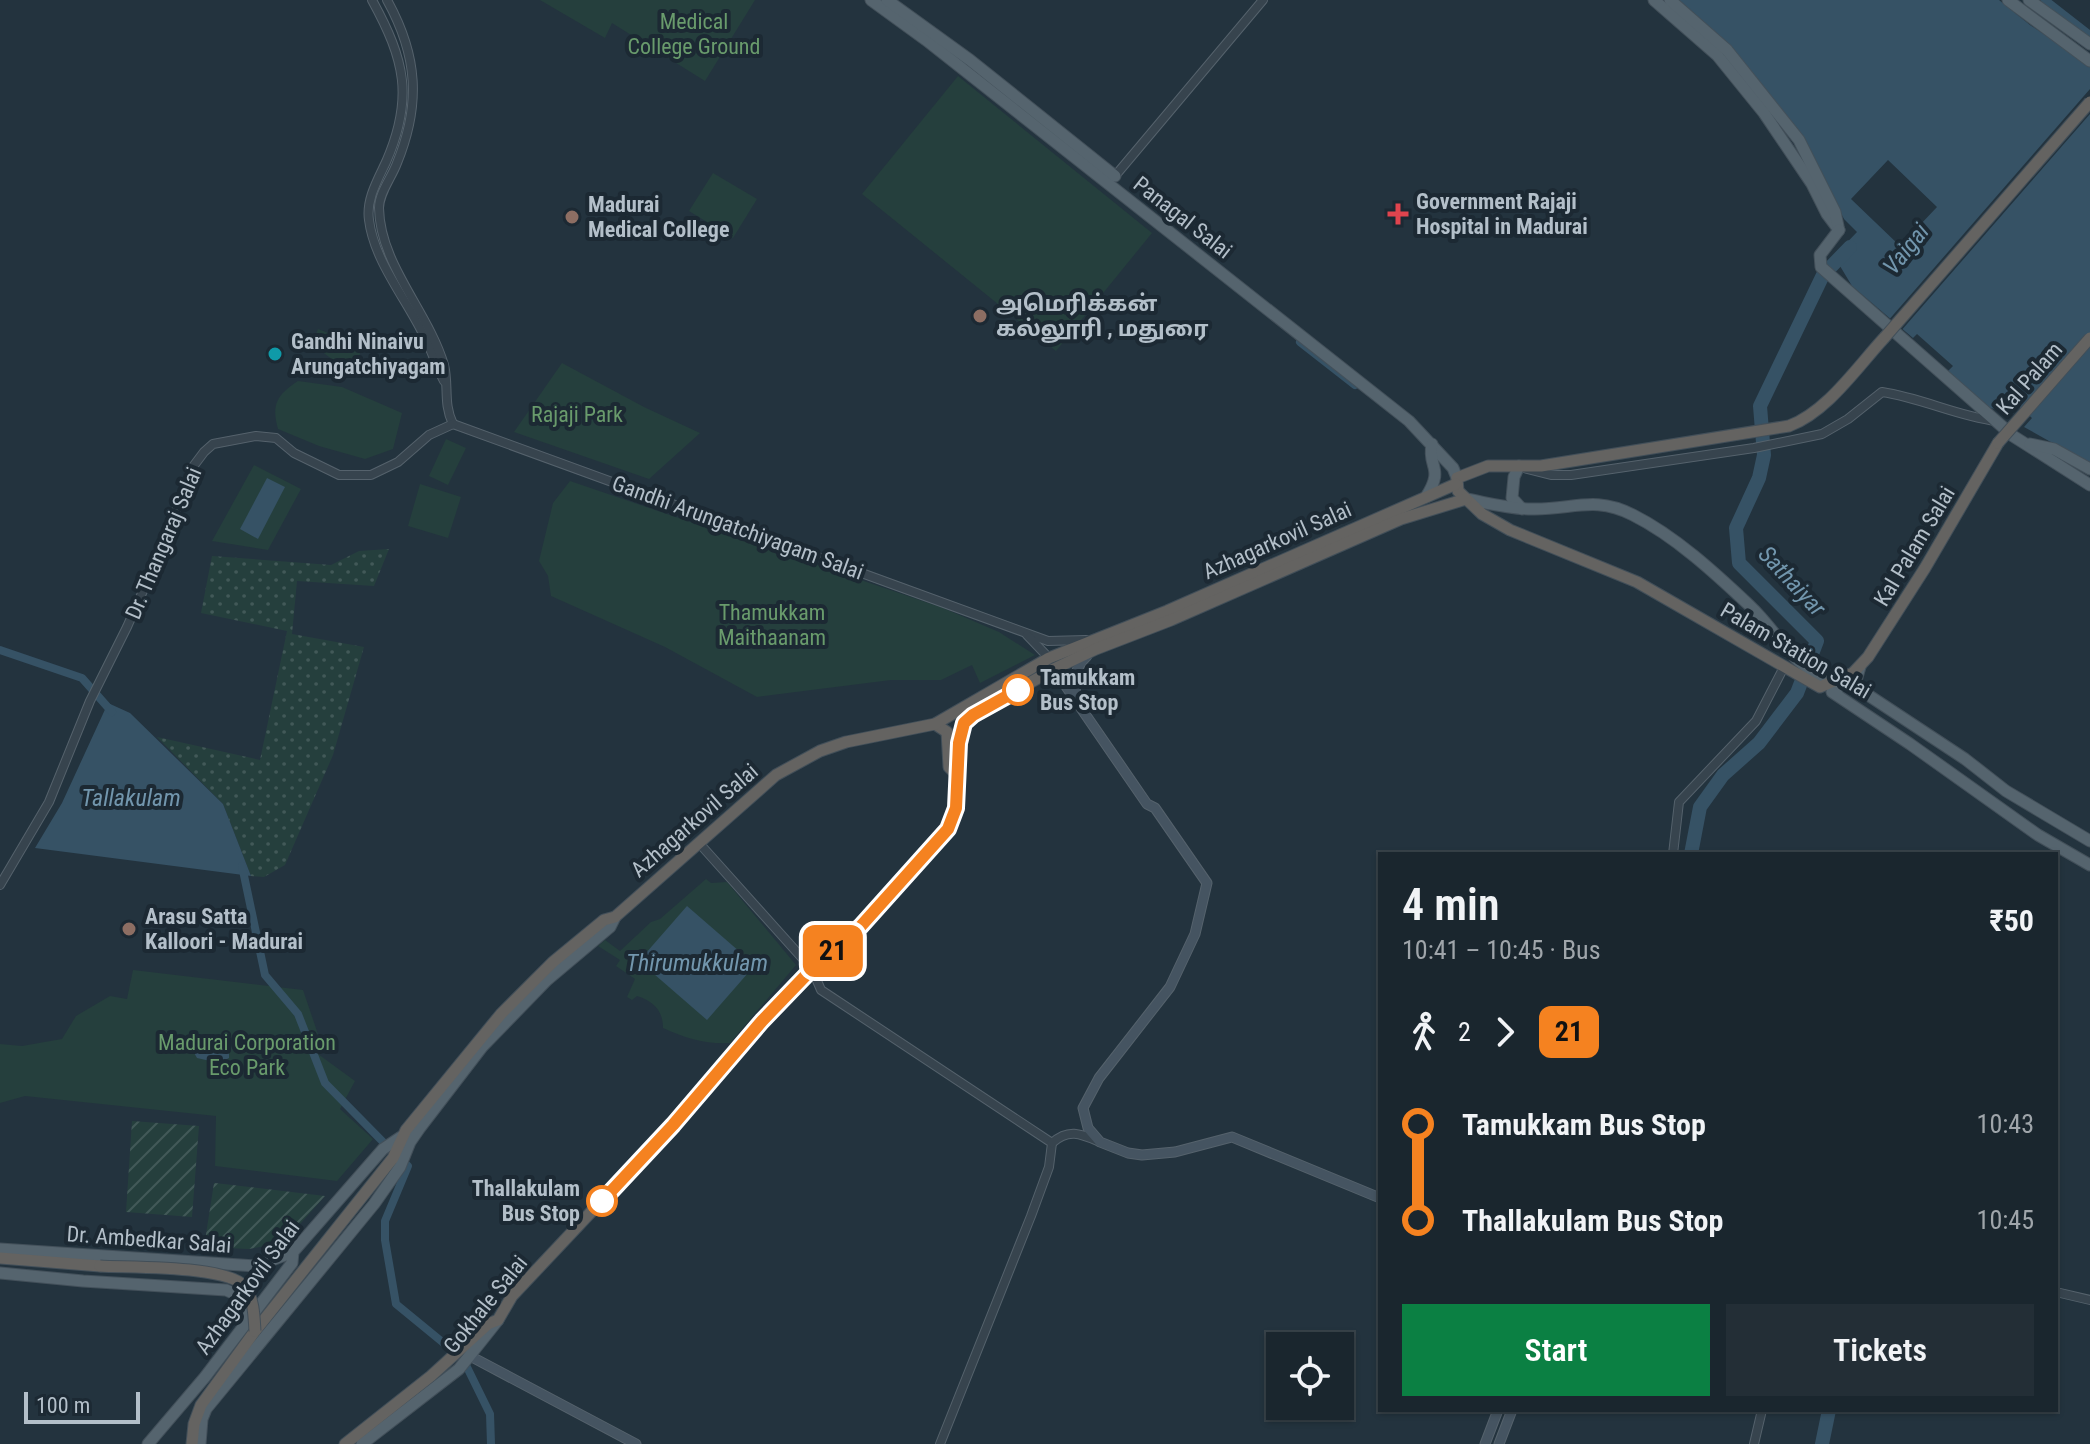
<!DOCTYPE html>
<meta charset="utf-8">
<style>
:root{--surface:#1a262e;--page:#232e36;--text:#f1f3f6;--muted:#9fa5aa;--line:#38434a;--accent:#0b8043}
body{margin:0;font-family:"Roboto Condensed","Noto Sans Tamil",sans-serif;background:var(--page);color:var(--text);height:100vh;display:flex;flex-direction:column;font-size:30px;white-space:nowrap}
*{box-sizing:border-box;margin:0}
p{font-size:26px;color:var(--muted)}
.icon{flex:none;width:44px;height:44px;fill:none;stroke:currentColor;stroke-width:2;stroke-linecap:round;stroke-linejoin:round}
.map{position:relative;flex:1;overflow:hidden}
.side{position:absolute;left:1378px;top:852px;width:680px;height:560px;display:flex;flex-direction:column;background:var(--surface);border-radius:0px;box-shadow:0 2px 6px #0004,0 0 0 2px var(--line)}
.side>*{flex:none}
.badge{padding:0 16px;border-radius:12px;font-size:28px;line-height:52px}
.buttons{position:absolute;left:1266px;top:1332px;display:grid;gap:16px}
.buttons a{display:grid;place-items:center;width:88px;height:88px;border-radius:0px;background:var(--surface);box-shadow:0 2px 6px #0004,0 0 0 2px var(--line);font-size:40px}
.scale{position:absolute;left:24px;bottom:20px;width:116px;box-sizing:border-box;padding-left:8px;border:4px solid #b3bfc9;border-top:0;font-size:22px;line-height:28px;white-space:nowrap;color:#b3bfc9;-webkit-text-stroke:6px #1c2933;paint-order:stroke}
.map>.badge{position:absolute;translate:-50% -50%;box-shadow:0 0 0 4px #fff}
.legs{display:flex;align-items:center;gap:12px;height:88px;padding:0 24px;font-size:26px}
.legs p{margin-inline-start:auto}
.head{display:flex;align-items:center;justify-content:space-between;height:136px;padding:0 24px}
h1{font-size:44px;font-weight:600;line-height:60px}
.cta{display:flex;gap:16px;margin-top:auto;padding:16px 24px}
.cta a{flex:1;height:92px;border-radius:0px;background:var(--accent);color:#fff;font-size:32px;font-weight:600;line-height:92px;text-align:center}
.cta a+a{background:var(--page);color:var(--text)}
ul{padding:0 24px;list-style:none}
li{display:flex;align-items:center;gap:28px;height:96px;font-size:30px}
li i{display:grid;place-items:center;width:12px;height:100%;margin:0 10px;background:currentColor}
li i::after{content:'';width:20px;height:20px;margin:-10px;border:6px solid;border-radius:50%;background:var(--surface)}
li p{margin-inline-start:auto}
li:first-child i{background:linear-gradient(#0000 50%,currentColor 0)}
li:last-child i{background:linear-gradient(currentColor 50%,#0000 0)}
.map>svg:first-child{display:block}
.grass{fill:url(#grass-dots)}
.park{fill:#253f3d}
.garden{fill:url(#garden-furrows)}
.water{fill:#365265;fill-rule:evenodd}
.pier{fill:#23333e}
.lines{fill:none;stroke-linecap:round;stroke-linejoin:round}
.canal{stroke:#365265;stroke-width:8}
.river{stroke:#365265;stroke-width:14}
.tertiary-casing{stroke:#55626c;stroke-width:10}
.secondary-casing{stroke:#55626c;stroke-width:11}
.primary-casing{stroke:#43505a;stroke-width:13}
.trunk-casing{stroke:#424f59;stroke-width:13}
.tertiary{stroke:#37444e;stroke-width:8}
.secondary{stroke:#455461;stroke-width:9}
.primary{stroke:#55646e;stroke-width:11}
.trunk{stroke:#646361;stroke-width:11}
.trunk-bridge-casing{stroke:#424f59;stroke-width:13;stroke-linecap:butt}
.trunk-bridge{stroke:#646361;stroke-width:11}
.line-1-casing{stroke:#fff;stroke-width:18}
.line-1{stroke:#f58220;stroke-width:12}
.health-dot{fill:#e0444e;stroke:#1c2933;stroke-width:3}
.education-dot{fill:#8d6e63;stroke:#1c2933;stroke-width:3}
.culture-dot{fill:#0f9aa8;stroke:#1c2933;stroke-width:3}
.stop-1-dot{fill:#fff;stroke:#f58220;stroke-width:4}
.labels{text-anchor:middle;stroke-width:8;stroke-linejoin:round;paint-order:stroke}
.park-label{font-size:22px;fill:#699b6c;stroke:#1c2933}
.poi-label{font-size:22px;font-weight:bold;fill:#b3bfc9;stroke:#1c2933;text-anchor:start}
.street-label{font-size:22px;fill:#b3bfc9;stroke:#1c2933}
.stop-label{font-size:22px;font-weight:bold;fill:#b3bfc9;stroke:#1c2933;text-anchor:start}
.water-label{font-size:24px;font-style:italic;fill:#7296ad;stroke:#1c2933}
</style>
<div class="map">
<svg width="2090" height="1444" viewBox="0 0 2090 1444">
<defs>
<pattern id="grass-dots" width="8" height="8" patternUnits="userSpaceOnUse" patternTransform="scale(2)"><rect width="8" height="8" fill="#253f3d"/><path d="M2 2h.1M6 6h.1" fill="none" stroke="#425958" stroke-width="1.8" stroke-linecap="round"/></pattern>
<pattern id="garden-furrows" width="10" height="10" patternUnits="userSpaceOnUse" patternTransform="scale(2)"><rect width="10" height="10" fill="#253f3d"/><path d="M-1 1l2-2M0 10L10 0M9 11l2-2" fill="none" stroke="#425958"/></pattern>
</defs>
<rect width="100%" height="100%" fill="#23333e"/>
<polygon class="grass" points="389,549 374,586 297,581 292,634 364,647 333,755 285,865 264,877 251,876 223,804 157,737 260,760 287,631 201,613 212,556 331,565 359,551"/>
<g class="park">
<polygon points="540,0 755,0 705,81 612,23 605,38"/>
<polygon points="958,76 1152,233 1056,351 862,194"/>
<polygon points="713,173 757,199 733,238 689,211"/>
<polygon points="318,329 362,346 354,376 312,344"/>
<polygon points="562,363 644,407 700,433 649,479 514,432"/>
<path d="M298,381l44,6 60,26 -9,36 -28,10 -46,-13 -41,-17c-7,-25 -1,-34 20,-48z"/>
<polygon points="446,439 466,448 448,485 429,476"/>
<polygon points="254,465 301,489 268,550 212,541"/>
<polygon points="570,481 943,608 999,632 1035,655 980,683 972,665 941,680 891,680 757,697 665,647 551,596 548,576 539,561 553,503"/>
<polygon points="420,484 461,497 448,538 408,526"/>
<path d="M706,879l5,4 16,-1 69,83 -66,78c-25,1 -43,-4 -67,-15 0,-18 -10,-27 -26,-32l-5,4 -5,-3 8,-18 -19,-13 4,-6 -22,-14 7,-6 15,11 31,-29 9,-3z"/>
<polygon points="133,970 303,990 320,1040 318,1054 355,1081 340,1109 373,1139 337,1181 215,1166 216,1116 25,1096 0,1103 0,1044 22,1046 62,1039 76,1016 110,996 127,999"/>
</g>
<g class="garden">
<polygon points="132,1121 199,1126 192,1217 126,1212"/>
<polygon points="214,1183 215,1183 325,1196 283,1243 249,1249 204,1247"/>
</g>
<g class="water">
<path d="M1679,0h320l31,25 60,40v399l-66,-37 8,-9 -15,-13 -9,6 -18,-3 -42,-37 5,-5 -36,-32 -4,4 -61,-52 -18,-30 23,-24 -13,-13 -42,-82 -73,-93zM1888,160l49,47 -37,39 -49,-47z"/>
<polygon points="267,478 285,487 258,539 240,529"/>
<polygon points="108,703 130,713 223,804 251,876 35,848 62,803"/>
<polygon points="687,906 755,965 707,1020 639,961"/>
<polygon points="201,1038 222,1044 229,1050 229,1058 219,1063 197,1058 193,1051 194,1043"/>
</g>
<polygon class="pier" points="2090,89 2090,114 1900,332 1887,322"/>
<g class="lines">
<g class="canal">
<polyline points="2045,0 2090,35"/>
<polyline points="1300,342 1355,385"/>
<polyline points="0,650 82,678 112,712"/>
<polyline points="242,866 265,975 298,1014 325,1083 388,1147"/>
<polyline points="401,1159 408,1166 385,1221 385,1240 396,1304 463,1359 490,1414 491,1444"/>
</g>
<g class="river">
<polyline points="1691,854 1700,807 1723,775 1759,743 1797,693 1817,641 1739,563 1736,528 1759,478 1764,455 1760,406 1823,275 1850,247"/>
<polyline points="1822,1444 1829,1410"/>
</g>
<defs>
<g id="tertiary">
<path d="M372,0c33,60 42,98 14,162 -9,19 -20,38 -17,58 5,41 38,80 55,116 8,15 12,30 20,45"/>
<path d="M387,0c31,56 34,104 10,163 -5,14 -18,30 -18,45 1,57 49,103 65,157 5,20 -1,39 9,59"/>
<polyline points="1115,176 1263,0"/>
<polyline points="453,424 1048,641 1086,640"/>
<path d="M1524,468l27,7h20l183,-27 68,-14 26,-15 34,-27c40,6 75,24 114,29"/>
<polyline points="1027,635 1049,658"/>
<polyline points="699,843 812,969 821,990 1052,1143 1049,1167 1031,1216 940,1444"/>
<polyline points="1673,854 1679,802 1756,721 1784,667"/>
<polyline points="0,885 49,802 90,701 127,627 162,548 192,468 204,452 213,444 256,436 276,438 294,453 339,475 371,475 398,462 429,435 453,424"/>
<path d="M1052,1143c17,-15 29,-9 48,-1"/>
<polyline points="2056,1292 2090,1300"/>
<polyline points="1754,1444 1762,1410"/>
</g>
<g id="secondary">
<polyline points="1054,669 1147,804 1155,808 1207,883 1195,934 1170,987 1099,1078 1083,1108 1088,1128 1100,1142 1128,1153 1142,1155 1175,1152 1232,1137 1380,1198"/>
<path d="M1076,697c-2,-17 -2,-29 11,-41"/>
<polyline points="470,1356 636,1444"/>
<polyline points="1485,1444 1498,1410"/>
<polyline points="1499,1444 1512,1410"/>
</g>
<g id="primary">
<polyline points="871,0 926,40 1409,421 1453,468 1457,478"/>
<polyline points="887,0 970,60 1115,176"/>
<polyline points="1654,0 1717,55 1764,113 1812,184 1827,214 1839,230"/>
<polyline points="1670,0 1727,50 1799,140 1835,212 1838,226"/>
<polyline points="2008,0 2090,61"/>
<polyline points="2029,0 2090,44"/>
<polyline points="1839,230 1820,255 1821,267 2013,436 2090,485"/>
<polyline points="2030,444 2054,449 2090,469"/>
<polyline points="1519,466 1514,477 1512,498 1522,509"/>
<path d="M1426,497c19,-30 1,-29 6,-53"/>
<path d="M1466,499c22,4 43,10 66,10 40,1 62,-14 101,6 42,21 82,58 116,90 32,30 40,60 84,77l4,12"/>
<polyline points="1860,667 1855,684 1862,691 1965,759 2006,791 2090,841"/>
<polyline points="1832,692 1910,744 2038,835 2090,865"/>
<polyline points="0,1249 256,1266 293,1252"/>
<path d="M0,1273l83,8 143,9c16,6 21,15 20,32"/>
<polyline points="148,1444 205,1377 292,1263 293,1252 383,1149 401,1137"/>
<polyline points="200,1444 202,1419 206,1409 374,1204 400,1167 410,1142 419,1129 482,1047 547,980 610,927 615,917"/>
<polyline points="362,1444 459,1369 498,1320"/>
</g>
<g id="trunk">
<path d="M1885,337c-28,30 -57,74 -96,89l-248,40h-53l-31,12 1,13 24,23 28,16 127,52 183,105 33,-14 15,-16 57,-89 73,-125"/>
<polyline points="935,724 947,732 949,767 957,775"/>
<polyline points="0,1258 100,1266"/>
<polyline points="192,1444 194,1424 201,1405 255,1331 393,1158 406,1130 501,1014 553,962 604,920 615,917 776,775 820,751 846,742 935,724 1049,658 1167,611 1456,484"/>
<polyline points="345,1444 431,1376 488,1324 498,1320 512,1296 673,1125 762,1021 812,969 861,926 948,829 956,808 960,730 973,715 1054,669 1096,649 1171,620 1401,519 1466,499"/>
</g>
</defs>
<use href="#tertiary" class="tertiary-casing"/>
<use href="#secondary" class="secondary-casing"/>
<use href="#primary" class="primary-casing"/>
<use href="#trunk" class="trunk-casing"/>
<use href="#tertiary" class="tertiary"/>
<use href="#secondary" class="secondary"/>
<use href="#primary" class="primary"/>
<use href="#trunk" class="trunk"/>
<defs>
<g id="trunk-bridge">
<polyline points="1885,337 2090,102"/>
<polyline points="1998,443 2090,338"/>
<path d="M100,1266c29,2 131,-1 146,22 8,12 8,29 9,43"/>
</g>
</defs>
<use href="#trunk-bridge" class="trunk-bridge-casing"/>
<use href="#trunk-bridge" class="trunk-bridge"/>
</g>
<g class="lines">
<defs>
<polyline id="line-1" points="602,1201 673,1125 762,1021 812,969 861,926 948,829 956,808 959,743 964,723 973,715 1018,690"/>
</defs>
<use href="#line-1" class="line-1-casing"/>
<use href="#line-1" class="line-1"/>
</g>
<path class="health-dot" d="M1394 202h8v8h8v8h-8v8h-8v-8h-8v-8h8z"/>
<g class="education-dot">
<circle cx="572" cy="217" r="8"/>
<circle cx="980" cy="316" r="8"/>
<circle cx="129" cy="929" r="8"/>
</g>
<circle class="culture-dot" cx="275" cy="354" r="8"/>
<g class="stop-1-dot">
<circle cx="1018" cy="690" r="14"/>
<circle cx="602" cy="1201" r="14"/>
</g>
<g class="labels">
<g class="park-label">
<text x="694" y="29">Medical<tspan x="694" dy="25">College Ground</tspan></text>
<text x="577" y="422">Rajaji Park</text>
<text x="772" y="620">Thamukkam<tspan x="772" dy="25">Maithaanam</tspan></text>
<text x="247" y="1050">Madurai Corporation<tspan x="247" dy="25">Eco Park</tspan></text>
</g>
<g class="poi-label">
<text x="1416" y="209">Government Rajaji<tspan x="1416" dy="25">Hospital in Madurai</tspan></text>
<text x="588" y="212">Madurai<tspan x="588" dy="25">Medical College</tspan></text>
<text x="996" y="311">அமெரிக்கன்<tspan x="996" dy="25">கல்லூரி , மதுரை</tspan></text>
<text x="291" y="349">Gandhi Ninaivu<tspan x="291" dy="25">Arungatchiyagam</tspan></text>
<text x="145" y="924">Arasu Satta<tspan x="145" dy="25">Kalloori - Madurai</tspan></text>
</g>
<g class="street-label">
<text transform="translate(1183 217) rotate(38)" y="8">Panagal Salai</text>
<text transform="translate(2029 378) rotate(-49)" y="8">Kal Palam</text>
<text transform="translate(738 527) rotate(20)" y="8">Gandhi Arungatchiyagam Salai</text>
<text transform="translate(1277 540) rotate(-24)" y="8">Azhagarkovil Salai</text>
<text transform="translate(163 543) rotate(-67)" y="8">Dr. Thangaraj Salai</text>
<text transform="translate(1914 546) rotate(-59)" y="8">Kal Palam Salai</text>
<text transform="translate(1796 650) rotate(30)" y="8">Palam Station Salai</text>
<text transform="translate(694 820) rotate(-41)" y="8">Azhagarkovil Salai</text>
<text transform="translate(149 1239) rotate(4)" y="8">Dr. Ambedkar Salai</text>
<text transform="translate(247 1287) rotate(-54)" y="8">Azhagarkovil Salai</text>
<text transform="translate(485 1304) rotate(-51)" y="8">Gokhale Salai</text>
</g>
<g class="stop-label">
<text x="1040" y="685">Tamukkam<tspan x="1040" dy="25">Bus Stop</tspan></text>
<text x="580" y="1196" text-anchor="end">Thallakulam<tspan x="580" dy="25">Bus Stop</tspan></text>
</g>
<g class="water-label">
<text transform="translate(1906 249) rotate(-51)" y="8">Vaigai</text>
<text transform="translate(1792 581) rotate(47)" y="8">Sathaiyar</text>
<text x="131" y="806">Tallakulam</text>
<text x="697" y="971">Thirumukkulam</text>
</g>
</g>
</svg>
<div class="buttons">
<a><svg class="icon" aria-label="locate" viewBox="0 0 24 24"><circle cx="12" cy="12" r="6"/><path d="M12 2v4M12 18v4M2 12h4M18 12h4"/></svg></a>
</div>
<div class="scale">100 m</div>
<b class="badge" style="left:833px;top:951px;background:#f58220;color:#111">21</b>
<section class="side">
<div class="head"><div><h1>4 min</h1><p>10:41 – 10:45 · Bus</p></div><b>₹50</b></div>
<div class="legs"><svg class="icon" aria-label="walk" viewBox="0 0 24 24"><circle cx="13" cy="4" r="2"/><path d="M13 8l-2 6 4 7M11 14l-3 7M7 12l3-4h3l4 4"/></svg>2<svg class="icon" aria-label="forward" viewBox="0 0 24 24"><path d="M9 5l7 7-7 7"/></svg><b class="badge" style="background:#f58220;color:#111">21</b></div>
<ul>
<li><i style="color:#f58220"></i><b>Tamukkam Bus Stop</b><p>10:43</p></li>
<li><i style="color:#f58220"></i><b>Thallakulam Bus Stop</b><p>10:45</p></li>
</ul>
<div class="cta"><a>Start</a><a>Tickets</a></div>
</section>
</div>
